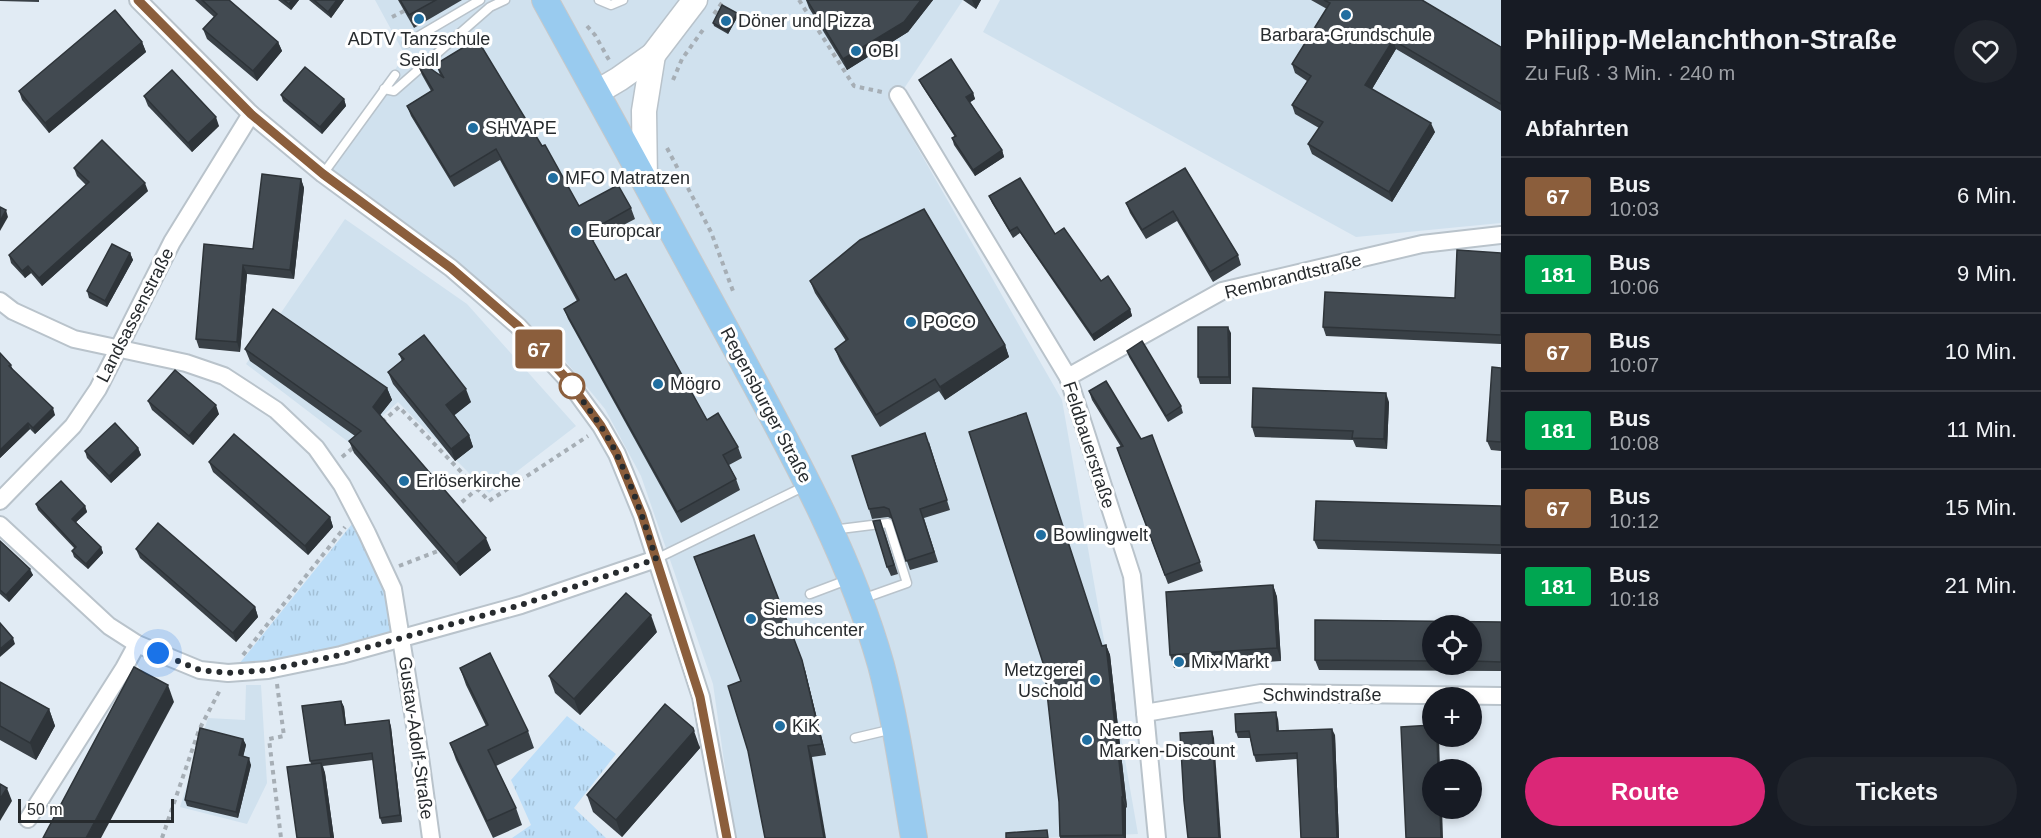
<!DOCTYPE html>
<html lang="de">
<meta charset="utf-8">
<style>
:root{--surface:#171b24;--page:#20242c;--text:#f1f3f6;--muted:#9ea1a6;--line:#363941;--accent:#db2777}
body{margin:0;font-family:Arial,sans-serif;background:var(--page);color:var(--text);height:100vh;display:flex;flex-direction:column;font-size:22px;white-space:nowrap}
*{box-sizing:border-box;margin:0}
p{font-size:20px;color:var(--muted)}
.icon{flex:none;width:33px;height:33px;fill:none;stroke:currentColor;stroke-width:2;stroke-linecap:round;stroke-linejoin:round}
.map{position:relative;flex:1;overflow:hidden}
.side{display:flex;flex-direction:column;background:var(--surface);width:540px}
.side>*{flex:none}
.badge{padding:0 12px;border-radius:4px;font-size:21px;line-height:39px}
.buttons{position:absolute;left:1422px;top:615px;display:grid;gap:12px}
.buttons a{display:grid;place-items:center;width:60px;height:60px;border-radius:50%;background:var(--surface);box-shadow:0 3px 9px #0003;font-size:30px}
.scale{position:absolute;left:18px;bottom:15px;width:156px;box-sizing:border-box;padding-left:6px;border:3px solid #272b2e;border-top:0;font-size:16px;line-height:21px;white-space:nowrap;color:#272b2e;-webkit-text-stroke:4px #fff;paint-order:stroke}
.you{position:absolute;width:30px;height:30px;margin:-15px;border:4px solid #fff;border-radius:50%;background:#1a73e8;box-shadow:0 0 0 9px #1a73e833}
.map>.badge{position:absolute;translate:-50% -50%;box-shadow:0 0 0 3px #fff}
h2{padding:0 24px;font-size:22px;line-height:54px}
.round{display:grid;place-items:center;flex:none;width:63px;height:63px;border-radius:32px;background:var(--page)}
.overview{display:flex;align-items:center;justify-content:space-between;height:102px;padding:0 24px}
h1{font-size:28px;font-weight:700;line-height:45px}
.action{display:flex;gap:12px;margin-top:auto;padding:12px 24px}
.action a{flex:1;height:69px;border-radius:36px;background:var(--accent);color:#fff;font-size:24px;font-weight:700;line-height:69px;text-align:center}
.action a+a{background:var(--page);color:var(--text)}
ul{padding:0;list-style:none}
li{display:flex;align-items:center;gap:18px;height:78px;padding:0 24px;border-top:2px solid var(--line)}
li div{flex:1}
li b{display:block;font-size:22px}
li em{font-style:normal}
li .badge{min-width:66px;font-weight:700;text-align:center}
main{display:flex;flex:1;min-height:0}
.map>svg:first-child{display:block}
.built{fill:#d0e1ee}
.grass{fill:url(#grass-tufts)}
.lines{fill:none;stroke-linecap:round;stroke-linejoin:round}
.lane-casing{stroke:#b9c3cb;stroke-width:11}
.street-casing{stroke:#b9c3cb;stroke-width:20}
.secondary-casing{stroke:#b9c3cb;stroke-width:27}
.primary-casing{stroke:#c7c8c9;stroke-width:28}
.path{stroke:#a6aeb5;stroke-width:4;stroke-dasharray:4.5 4.5;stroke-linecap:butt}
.lane{stroke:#fff;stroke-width:8}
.street{stroke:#fff;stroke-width:16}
.secondary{stroke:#fff;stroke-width:24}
.primary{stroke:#99cbef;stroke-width:26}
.wall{fill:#394046;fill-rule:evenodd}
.shaded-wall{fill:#2e3439}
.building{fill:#424a51;stroke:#2e3439;stroke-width:1.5}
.line-casing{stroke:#fff;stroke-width:14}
.line{stroke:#8b5e3c;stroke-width:9}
.walk{stroke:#272b2e;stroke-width:6;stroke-dasharray:0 10.8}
.poi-dot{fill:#206ea0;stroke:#fff;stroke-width:2}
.stop-dot{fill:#fff;stroke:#8b5e3c;stroke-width:3}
.labels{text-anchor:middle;stroke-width:6;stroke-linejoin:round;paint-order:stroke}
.poi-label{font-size:18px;fill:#272b2e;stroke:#fff;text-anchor:start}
.street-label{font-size:18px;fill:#272b2e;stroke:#fff}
</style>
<main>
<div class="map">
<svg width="1501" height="838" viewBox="0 0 1501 838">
<defs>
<pattern id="grass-tufts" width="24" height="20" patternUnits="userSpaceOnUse" patternTransform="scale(1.5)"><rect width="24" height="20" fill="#bddef8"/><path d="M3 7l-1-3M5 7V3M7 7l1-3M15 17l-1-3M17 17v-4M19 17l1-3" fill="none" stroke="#a2bfd5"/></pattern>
</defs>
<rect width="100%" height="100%" fill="#e1ebf4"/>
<g class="built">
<polygon points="375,0 963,0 893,105 1062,400 1138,834 1044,838 735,838 713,684 641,476 605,409 558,352 457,261 329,167 405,55"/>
<polygon points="1000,0 1501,0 1501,223 1356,237 983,32"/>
<polygon points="345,219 467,304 576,426 489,493 398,402 351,444 246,364"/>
<polygon points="246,685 261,685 267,783 247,824 180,807 208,718 245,720"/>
</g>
<g class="grass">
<polygon points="356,519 390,591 398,636 235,669"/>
<polygon points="567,716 616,754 574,808 606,838 512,838 531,825 511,780"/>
</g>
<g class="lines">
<defs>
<g id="lane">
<polyline points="599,0 611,5 623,0"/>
<polyline points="407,43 480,0"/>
<polyline points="384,89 394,91 490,7 505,0"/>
<polyline points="323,174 395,75"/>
<polyline points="832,530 888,523 907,583 862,599"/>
<polyline points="656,559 805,486"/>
<polyline points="810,594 847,580"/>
<polyline points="855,738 893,729"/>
</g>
<g id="street">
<polyline points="138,0 251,114 323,174 451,268 518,326 566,378 601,426 617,454 642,515 701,697 727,838"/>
<polyline points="898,95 1068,377 1132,576 1157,838"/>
<polyline points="0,301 13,311 74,339 186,363 224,376 276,410 316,448 342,485 367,533 393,589 420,757 431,838"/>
<polyline points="1068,377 1222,291 1422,244 1501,235"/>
<polyline points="0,501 73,426 98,389 172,242 251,114"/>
<polyline points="0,525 109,626 137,644 200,670 228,673 268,670 341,655 521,605 656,559"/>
<polyline points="1145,713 1261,693 1501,696"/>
<polyline points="28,819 124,668 137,644"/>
</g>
<g id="secondary">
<polyline points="597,92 619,79 653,55 695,0"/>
<polyline points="645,181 644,111 653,55"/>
</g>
<path id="primary" d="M545,0c65,118 130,235 194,354 54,100 111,201 142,311 15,57 23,115 33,173"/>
</defs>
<use href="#lane" class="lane-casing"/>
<use href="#street" class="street-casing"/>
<use href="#secondary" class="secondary-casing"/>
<use href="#primary" class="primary-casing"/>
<g class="path">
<polyline points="799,0 854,86 882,92"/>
<polyline points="714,14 724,0"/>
<polyline points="392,17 404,11"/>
<polyline points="587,26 595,35 609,60"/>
<polyline points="673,80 682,59 705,27"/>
<polyline points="667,148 711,232 733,291"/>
<polyline points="382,422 399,407 489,501 588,436"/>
<polyline points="342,457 354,447"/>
<polyline points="455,508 477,489"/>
<polyline points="399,566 438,551"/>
<polyline points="243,655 345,527"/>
<polyline points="277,684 284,736 269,739 281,838"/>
<polyline points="162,838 199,730 221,688"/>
</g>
<use href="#lane" class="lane"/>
<use href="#street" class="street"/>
<use href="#secondary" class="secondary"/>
<use href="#primary" class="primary"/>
</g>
<g class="wall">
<polygon points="0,0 39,0 39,2 0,1"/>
<polygon points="195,0 229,0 278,42 282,51 257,81 207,39 203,29 214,17"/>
<polygon points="278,0 299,0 291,10"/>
<polygon points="309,0 344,0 331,18"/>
<polygon points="398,0 462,0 414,28"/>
<polygon points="806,0 933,0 908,32 847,70 809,8"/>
<polygon points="963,0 981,0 976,9"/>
<polygon points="1311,0 1422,0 1501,47 1501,111 1396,49 1372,89 1435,132 1392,202 1312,154 1308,144 1319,128 1295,114 1292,105 1307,81 1295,73 1292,64 1327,9"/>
<polygon points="737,13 738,16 728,34 714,26 713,23"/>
<polygon points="142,42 146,52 49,133 22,100 19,91"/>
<polygon points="436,64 542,146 579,206 631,208 635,219 593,241 615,280 707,420 738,447 742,458 729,465 736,479 740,490 681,523 568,319 564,309 577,301 500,160 454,187 411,116 407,106 431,91 422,75 418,65 440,75"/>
<polygon points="919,80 973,93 975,99 970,102 1002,150 1004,157 975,176 954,145 952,138 955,137 922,86"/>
<polygon points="281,95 344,99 346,106 322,134 283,101"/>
<polygon points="144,96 219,126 192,152 148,106"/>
<polygon points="74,168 148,191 42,286 31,273 25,278 11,263 9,255 86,185 77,176"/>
<polygon points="1185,168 1238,255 1241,265 1213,282 1177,221 1146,239 1130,213 1126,203"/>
<polygon points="301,179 304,188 294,279 247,274 240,352 199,348 196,339 253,249"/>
<polygon points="989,196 1055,234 1130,309 1132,316 1094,341 1020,233 1013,238 992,203"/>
<polygon points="130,253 133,260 107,307 89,298 87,291"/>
<polygon points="1501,253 1501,344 1326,336 1323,327 1455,298"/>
<polygon points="810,281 1005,345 1009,357 945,400 939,391 880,427 840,361 835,349 846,341 815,293"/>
<polygon points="1231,333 1231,384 1200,384 1198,377"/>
<polygon points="245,349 387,388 392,400 380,415 491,550 460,576 354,453 349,441 355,436 250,361"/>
<polygon points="1127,351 1181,406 1183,413 1168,422 1129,357"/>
<polygon points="0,353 11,365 13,370 55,415 35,434 30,429 0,458"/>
<polygon points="399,354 471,402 454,415 469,435 473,447 455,461 393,384 388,372 402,361"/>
<polygon points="1501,368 1501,451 1491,450 1487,441"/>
<polygon points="1089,391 1141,439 1152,435 1203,571 1168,584 1117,448 1121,447 1092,400"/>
<polygon points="148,401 219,414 193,445 152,410"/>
<polygon points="1389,402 1387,449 1356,447 1353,440 1255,437 1252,427"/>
<polygon points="929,442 950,510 924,518 938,562 910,570 892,519 888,517 872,519 869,509"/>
<polygon points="138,448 141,455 111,483 87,458 85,451"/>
<polygon points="209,462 330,517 333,527 308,555 213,472"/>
<polygon points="36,504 85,506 87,512 76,522 101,547 103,553 88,569 74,557 72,551 75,549 38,510"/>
<polygon points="1501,506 1501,554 1318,549 1314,540"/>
<polygon points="884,530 898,574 891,576 887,567"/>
<polygon points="0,541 33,575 9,602 0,594"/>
<polygon points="136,549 255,607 258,617 236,642 140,558"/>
<polygon points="1273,585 1277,597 1281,661 1174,668 1170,655"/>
<path d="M1315,620l186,2v49l-182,-1 -4,-10zM1432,626h40v38h-40z"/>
<polygon points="657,632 580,715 555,693 549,676"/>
<polygon points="1106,645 1110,655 1127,807 1126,808 1126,838 1060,838 1060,836 1103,646"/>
<polygon points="460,668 528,731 534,748 496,766 516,808 522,825 493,838 456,760 450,743 486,726 466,685"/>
<polygon points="805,670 826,755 812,757 765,838"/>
<polygon points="0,682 49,709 55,726 36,760 0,740"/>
<polygon points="341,701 344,707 346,725 389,720 391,727 402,822 382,824 380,818 373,760 323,766 325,773 334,838 297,838 311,764 310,761"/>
<polygon points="1278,719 1279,731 1335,735 1339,838 1301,838 1297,759 1256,762 1254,755 1250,738 1238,738 1236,732"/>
<polygon points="243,739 246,745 243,756 251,765 238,818 187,806 185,800"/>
<polygon points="699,745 700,748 622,837 593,812 587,795"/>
</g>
<g class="shaded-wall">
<polygon points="292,0 299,0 291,10 289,4"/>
<polygon points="337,0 344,0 331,18 328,12"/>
<polygon points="921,0 933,0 908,32 847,70 843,59"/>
<polygon points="972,0 981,0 976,9"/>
<polygon points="737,13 738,16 728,34 727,31"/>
<polygon points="1393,40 1396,49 1369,94 1365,85"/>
<polygon points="142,42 146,52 49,133 45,123"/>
<polygon points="278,42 282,51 257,81 253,71"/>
<polygon points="973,93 975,99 969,103 966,97"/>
<polygon points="344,99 346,106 322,134 320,127"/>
<polygon points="216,117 219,126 192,152 188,143"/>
<polygon points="1431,123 1435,132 1392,202 1389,192"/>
<polygon points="1002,150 1004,157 975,176 973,170"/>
<polygon points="301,179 304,188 294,279 290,270"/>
<polygon points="145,183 148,191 42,286 39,278"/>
<polygon points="6,210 8,217 0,231 0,221"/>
<polygon points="130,253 133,260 107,307 105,301"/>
<polygon points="243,265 247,274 240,352 237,342"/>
<polygon points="28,266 31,273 25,278 22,271"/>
<polygon points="1130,309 1132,316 1094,341 1092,335"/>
<polygon points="1228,327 1231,333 1231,384 1229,377"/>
<polygon points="1005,345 1009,357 945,400 940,387"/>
<polygon points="387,388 392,400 377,419 373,407"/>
<polygon points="466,389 471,402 451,418 446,405"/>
<polygon points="1386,393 1389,402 1387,449 1384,439"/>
<polygon points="216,405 219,414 193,445 189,436"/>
<polygon points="53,408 55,415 35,434 33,428"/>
<polygon points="28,423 30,429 0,458 0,450"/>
<polygon points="469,435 473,447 455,461 451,449"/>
<polygon points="138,448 141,455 111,483 109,476"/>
<polygon points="85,506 87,512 74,524 72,519"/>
<polygon points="330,517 333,527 308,555 305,546"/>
<polygon points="486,538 491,550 460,576 456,564"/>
<polygon points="101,547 103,553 88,569 86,564"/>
<polygon points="30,569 33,575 9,602 6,595"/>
<polygon points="1273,585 1277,597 1281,661 1277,648"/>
<polygon points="255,607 258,617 236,642 233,633"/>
<polygon points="651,615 657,632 580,715 574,699"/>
<polygon points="13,638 15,644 0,657 0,649"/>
<polygon points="1106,645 1110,655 1127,807 1123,797"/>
<polygon points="802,660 805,670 826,755 822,744"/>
<polygon points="168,685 174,702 101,838 86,838"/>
<polygon points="341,701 344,707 347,732 345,725"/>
<polygon points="49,709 55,726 36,760 30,743"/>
<polygon points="1276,712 1278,719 1279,737 1277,731"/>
<polygon points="389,720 391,727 402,822 400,815"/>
<polygon points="693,728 700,748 622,837 616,820"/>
<polygon points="1332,729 1335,735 1339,838 1337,838"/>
<polygon points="1212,731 1214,738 1221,838 1219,838 1217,815"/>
<polygon points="1437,736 1439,736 1440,770 1438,770"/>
<polygon points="243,739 246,745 242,762 239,755"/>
<polygon points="808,746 812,757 826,838 824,838"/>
<polygon points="249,758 251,765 238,818 236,812"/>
<polygon points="321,763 325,773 334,838 331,838"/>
<polygon points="7,788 12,801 0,821 0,799"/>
<polygon points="1122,797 1126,808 1126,838 1124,838 1123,835"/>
<polygon points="1440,808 1442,808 1443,838 1441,838"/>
</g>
<g class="building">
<polygon points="202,0 229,0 278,42 253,71 203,29 217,14"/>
<polygon points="284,0 292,0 289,4"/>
<polygon points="314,0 337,0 328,12"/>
<polygon points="400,0 436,0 409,15"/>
<polygon points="807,0 921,0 904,22 843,59"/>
<polygon points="1324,0 1422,0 1501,47 1501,104 1393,40 1365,85 1431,123 1389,192 1308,144 1323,122 1292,105 1311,76 1292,64 1330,3"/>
<polygon points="722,5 737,13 727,31 713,23"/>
<polygon points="115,10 142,42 45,123 19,91"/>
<polygon points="477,39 542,146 545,145 579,206 618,185 631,208 588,232 615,280 626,274 707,420 718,413 738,447 723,455 736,479 677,512 564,309 579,300 496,149 450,177 407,106 433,90 418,65 421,62 444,78 436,64"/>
<polygon points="951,59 973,93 966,97 1002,150 973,170 952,138 956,136 919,80"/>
<polygon points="305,67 344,99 320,127 281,95"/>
<polygon points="172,70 216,117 188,143 144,96"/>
<polygon points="102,140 145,183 39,278 28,266 22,271 9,255 89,182 74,168"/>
<polygon points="1185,168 1238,255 1210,272 1173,211 1142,230 1126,203"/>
<polygon points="262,174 301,179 290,270 243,265 237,342 196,339 204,244 253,249"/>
<polygon points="1020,178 1055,234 1064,228 1101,281 1108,276 1130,309 1092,335 1017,227 1010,231 989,196"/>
<polygon points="0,207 6,210 0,221"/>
<polygon points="924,209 1005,345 940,387 935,379 876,415 835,349 848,339 810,281 860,240"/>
<polygon points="112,244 130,253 105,301 87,291"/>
<polygon points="1457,250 1501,253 1501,335 1323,327 1325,292 1455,298"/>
<polygon points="273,309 387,388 373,407 486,538 456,564 349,441 361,431 245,349"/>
<polygon points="1198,327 1228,327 1229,377 1198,377"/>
<polygon points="424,335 466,389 446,405 469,435 451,449 388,372 404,359 399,354"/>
<polygon points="1142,341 1181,406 1166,416 1127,351"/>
<polygon points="0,353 11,365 9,366 53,408 33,428 28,423 0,450"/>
<polygon points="1492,367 1501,368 1501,442 1487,441"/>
<polygon points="175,370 216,405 189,436 148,401"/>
<polygon points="1106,381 1141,439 1152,435 1200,562 1165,575 1117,448 1123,446 1089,391"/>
<polygon points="1253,388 1386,393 1384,439 1352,438 1353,431 1252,427"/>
<polygon points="1026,413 1102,646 1106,645 1123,797 1122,797 1123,835 1060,836 1059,802 1044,666 969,432"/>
<polygon points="115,423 138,448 109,476 85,451"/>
<polygon points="925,433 947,500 920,509 934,552 906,561 889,509 884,507 869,509 852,456"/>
<polygon points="234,434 330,517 305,546 209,462"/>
<polygon points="61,481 85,506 72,519 101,547 86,564 72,551 76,547 36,504"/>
<polygon points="1316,501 1501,506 1501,545 1314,540"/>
<polygon points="880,520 894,565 887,567 873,521"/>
<polygon points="158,523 255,607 233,633 136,549"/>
<polygon points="754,535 802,660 822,744 808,746 824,838 765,838 748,751 728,686 741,681 694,557"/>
<polygon points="0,541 30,569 6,595 0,590"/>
<polygon points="1273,585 1277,648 1170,655 1166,592"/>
<polygon points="626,593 651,615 574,699 549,676"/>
<polygon points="1315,620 1501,622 1501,662 1472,661 1472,626 1432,626 1432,661 1315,660"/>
<polygon points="0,623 13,638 0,649"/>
<polygon points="490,653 528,731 488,750 516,808 487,821 450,743 488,725 460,668"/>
<polygon points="134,667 168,685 86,838 43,838"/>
<polygon points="0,682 49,709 30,743 0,726"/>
<polygon points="341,701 345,725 389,720 400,815 380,818 372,753 310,761 302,706"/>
<polygon points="665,704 693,728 694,731 616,820 587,795"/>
<polygon points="1276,712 1277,731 1332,729 1337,838 1301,838 1297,753 1254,755 1249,731 1236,732 1235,714"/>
<polygon points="1432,725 1432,736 1437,736 1438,770 1432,770 1432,808 1440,808 1441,838 1406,838 1401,727"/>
<polygon points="200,728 243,739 239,755 249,758 236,812 185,800"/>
<polygon points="1212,731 1219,838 1188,838 1184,801 1180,733"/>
<polygon points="321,763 331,838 297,838 287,767"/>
<polygon points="0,784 7,788 0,799"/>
<polygon points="1047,830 1048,838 1006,838 1006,833"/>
</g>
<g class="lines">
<defs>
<polyline id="line" points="138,0 251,114 323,174 451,268 518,326 566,378 601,426 617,454 642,515 700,697 727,838"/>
</defs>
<use href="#line" class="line-casing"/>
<use href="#line" class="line"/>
<path class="walk" d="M158,653l42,17 28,3 40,-3 72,-15 181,-50 135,-46c-11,-36 -23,-71 -39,-104 -13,-28 -33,-52 -51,-77l6,8"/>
</g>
<g class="poi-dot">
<circle cx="1346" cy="15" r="6"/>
<circle cx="419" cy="19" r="6"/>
<circle cx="726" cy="21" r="6"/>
<circle cx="856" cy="51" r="6"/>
<circle cx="473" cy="128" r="6"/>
<circle cx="553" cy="178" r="6"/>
<circle cx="576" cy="231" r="6"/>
<circle cx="911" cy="322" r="6"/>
<circle cx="658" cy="384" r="6"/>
<circle cx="404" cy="481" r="6"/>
<circle cx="1041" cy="535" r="6"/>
<circle cx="751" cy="619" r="6"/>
<circle cx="1179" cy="662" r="6"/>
<circle cx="1095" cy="680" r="6"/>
<circle cx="780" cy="726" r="6"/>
<circle cx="1087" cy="740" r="6"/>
</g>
<circle class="stop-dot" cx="572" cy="386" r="12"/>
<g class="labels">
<g class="poi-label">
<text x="738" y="27">Döner und Pizza</text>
<text x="1346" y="41" text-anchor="middle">Barbara-Grundschule</text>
<text x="419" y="45" text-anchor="middle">ADTV Tanzschule<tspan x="419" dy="21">Seidl</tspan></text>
<text x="868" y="57">OBI</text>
<text x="485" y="134">SHVAPE</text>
<text x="565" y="184">MFO Matratzen</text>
<text x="588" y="237">Europcar</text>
<text x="923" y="328">POCO</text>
<text x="670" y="390">Mögro</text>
<text x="416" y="487">Erlöserkirche</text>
<text x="1053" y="541">Bowlingwelt</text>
<text x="763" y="615">Siemes<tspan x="763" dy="21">Schuhcenter</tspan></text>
<text x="1191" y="668">Mix Markt</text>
<text x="1083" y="676" text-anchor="end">Metzgerei<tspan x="1083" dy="21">Uschold</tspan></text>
<text x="792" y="732">KiK</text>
<text x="1099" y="736">Netto<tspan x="1099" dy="21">Marken-Discount</tspan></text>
</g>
<g class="street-label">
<text transform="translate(1293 276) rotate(-14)" y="6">Rembrandtstraße</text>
<text transform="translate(135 315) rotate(-63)" y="6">Landsassenstraße</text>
<text transform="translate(766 405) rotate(62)" y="6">Regensburger Straße</text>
<text transform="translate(1089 445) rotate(72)" y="6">Feldbauerstraße</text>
<text x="1322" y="701">Schwindstraße</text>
<text transform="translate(416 738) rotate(82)" y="6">Gustav-Adolf-Straße</text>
</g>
</g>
</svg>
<div class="buttons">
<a><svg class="icon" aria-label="locate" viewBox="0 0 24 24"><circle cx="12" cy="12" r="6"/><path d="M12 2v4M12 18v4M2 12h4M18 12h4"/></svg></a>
<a>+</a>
<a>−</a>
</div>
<div class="scale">50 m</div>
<div class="you" style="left:158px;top:653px"></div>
<b class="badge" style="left:539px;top:349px;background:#8b5e3c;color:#fff">67</b>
</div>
<section class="side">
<div class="overview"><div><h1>Philipp-Melanchthon-Straße</h1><p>Zu Fuß · 3 Min. · 240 m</p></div><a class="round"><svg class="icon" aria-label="heart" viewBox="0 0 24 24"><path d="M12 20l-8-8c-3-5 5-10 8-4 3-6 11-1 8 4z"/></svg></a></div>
<h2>Abfahrten</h2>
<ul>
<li><span class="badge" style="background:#8b5e3c;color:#fff">67</span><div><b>Bus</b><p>10:03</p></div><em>6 Min.</em></li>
<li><span class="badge" style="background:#00a651;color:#fff">181</span><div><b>Bus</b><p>10:06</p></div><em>9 Min.</em></li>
<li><span class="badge" style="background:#8b5e3c;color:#fff">67</span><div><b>Bus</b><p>10:07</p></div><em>10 Min.</em></li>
<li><span class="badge" style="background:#00a651;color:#fff">181</span><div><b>Bus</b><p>10:08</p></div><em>11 Min.</em></li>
<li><span class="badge" style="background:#8b5e3c;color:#fff">67</span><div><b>Bus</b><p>10:12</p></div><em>15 Min.</em></li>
<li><span class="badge" style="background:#00a651;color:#fff">181</span><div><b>Bus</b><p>10:18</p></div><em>21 Min.</em></li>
</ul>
<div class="action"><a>Route</a><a>Tickets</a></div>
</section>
</main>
